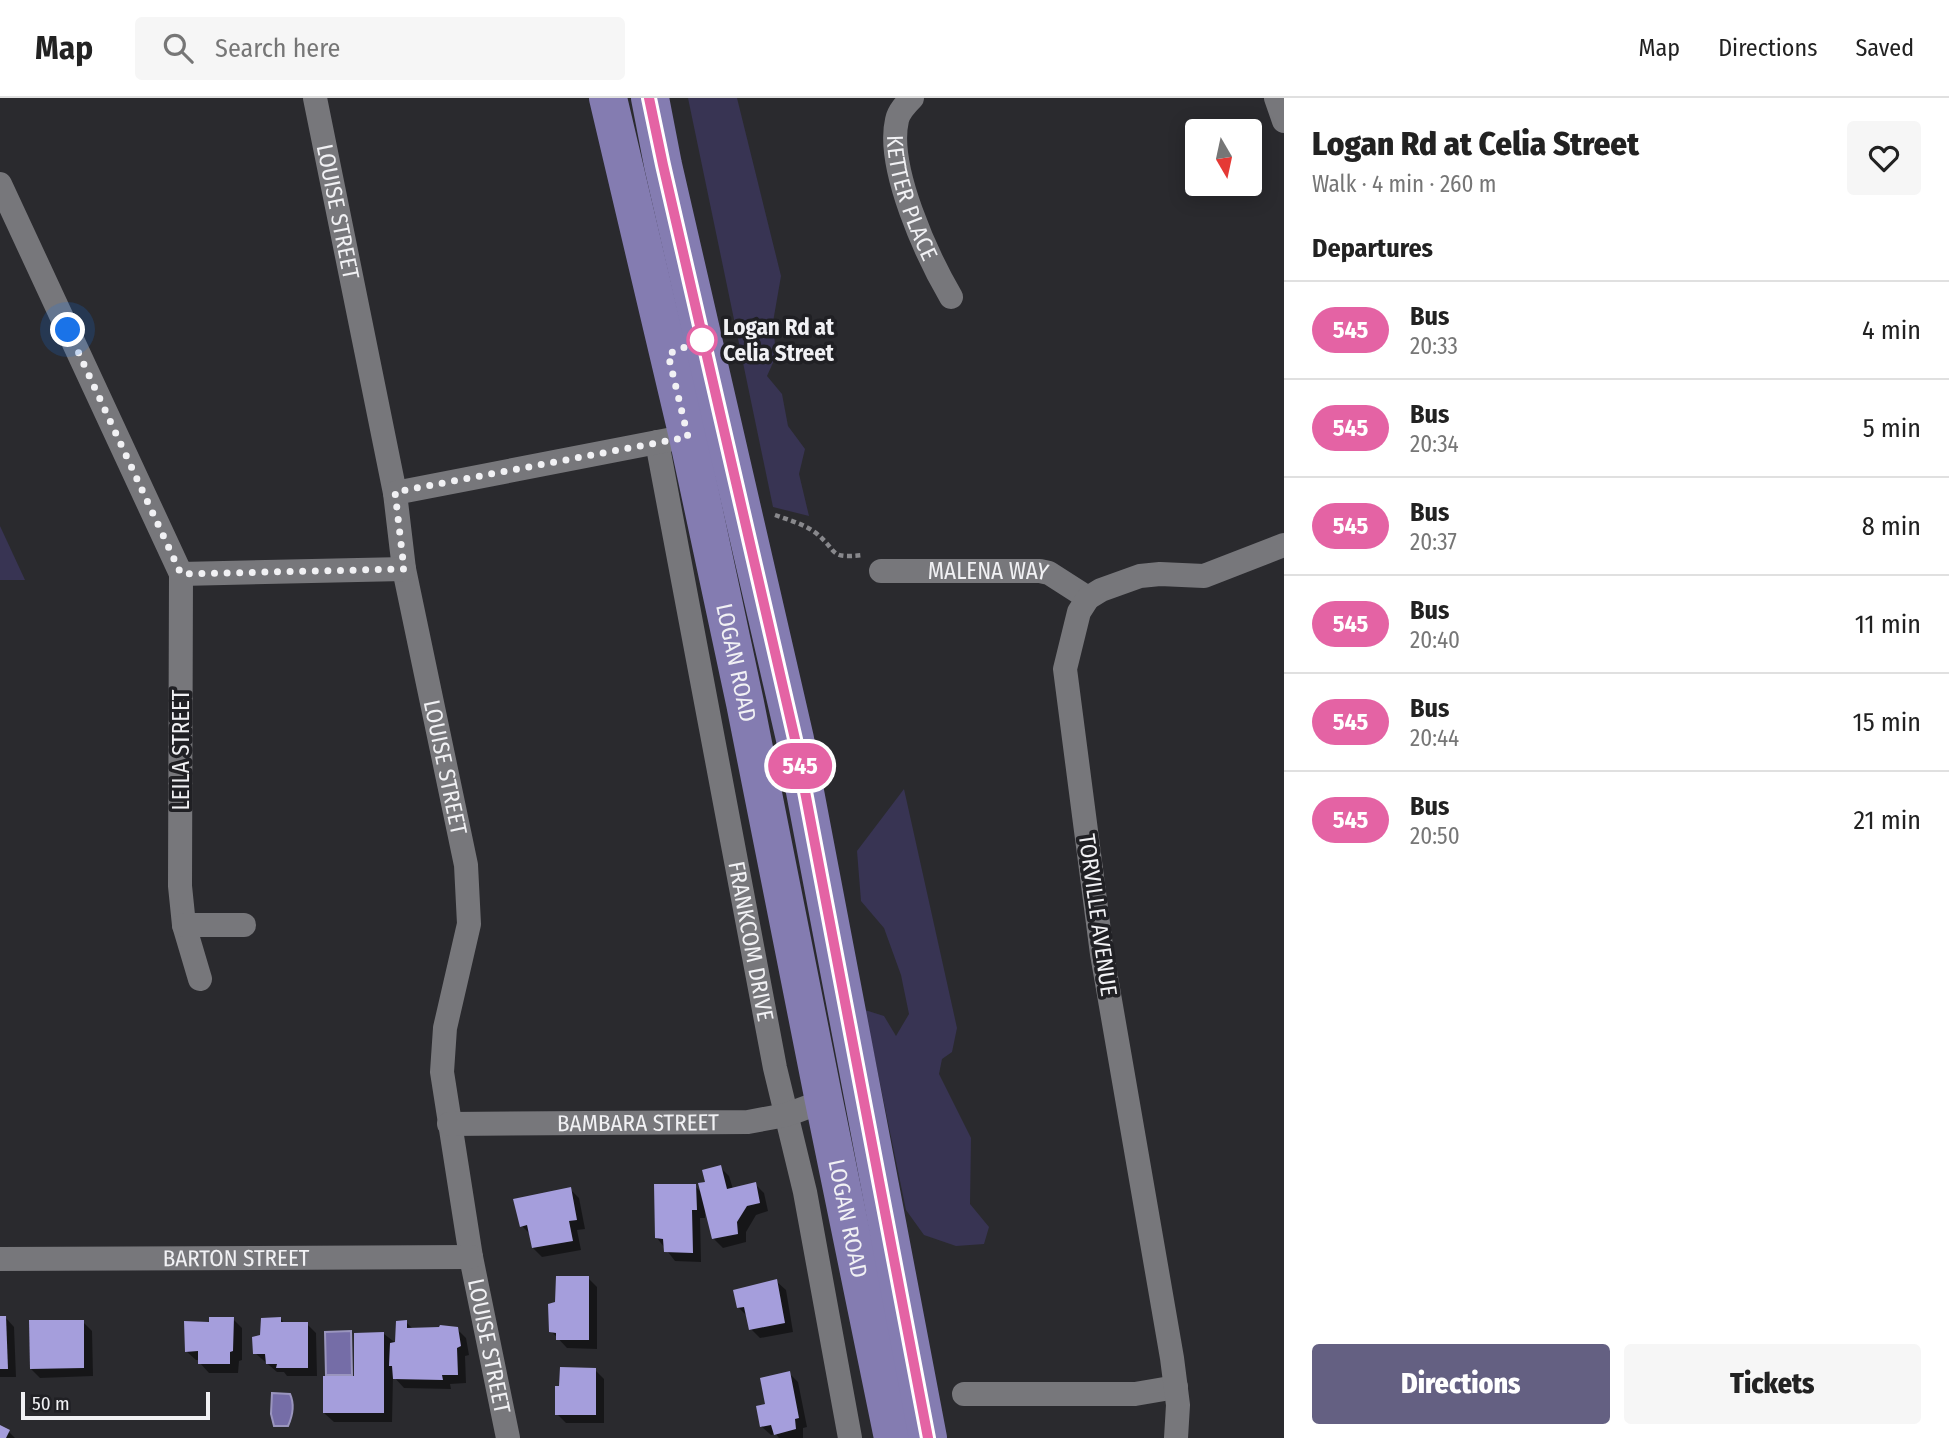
<!DOCTYPE html>
<meta charset="utf-8">
<style>
:root{--surface:#fff;--page:#f6f6f6;--text:#222;--muted:#767676;--line:#e0e0e0;--accent:#646082}
body{margin:0;font-family:"Fira Sans Condensed",sans-serif;background:var(--page);color:var(--text);height:100vh;display:flex;flex-direction:column;font-size:26px;white-space:nowrap}
*{box-sizing:border-box;margin:0}
p{font-size:23px;color:var(--muted)}
.icon{flex:none;width:38px;height:38px;fill:none;stroke:currentColor;stroke-width:2;stroke-linecap:round;stroke-linejoin:round}
.map{position:relative;flex:1;overflow:hidden}
.drawer{display:flex;flex-direction:column;background:var(--surface);width:665px}
.drawer>*{flex:none}
.badge{padding:0 14px;border-radius:23px;font-size:24px;line-height:46px}
.needle{width:46px;rotate:171deg}
.fabs{position:absolute;left:1185px;top:21px;display:grid;gap:14px}
.fabs a{display:grid;place-items:center;width:77px;height:77px;border-radius:7px;background:var(--surface);box-shadow:0 4px 18px #0003;font-size:35px}
.scale{position:absolute;left:21px;bottom:18px;width:189px;box-sizing:border-box;padding-left:7px;border:4px solid #f1f1f4;border-top:0;font-size:19px;line-height:24px;white-space:nowrap;color:#f1f1f4;-webkit-text-stroke:5px #202024;paint-order:stroke}
.you{position:absolute;width:35px;height:35px;margin:-18px;border:5px solid #fff;border-radius:50%;background:#1a73e8;box-shadow:0 0 0 10px #1a73e833}
.map>.badge{position:absolute;translate:-50% -50%;box-shadow:0 0 0 4px #fff}
h2{padding:0 28px;font-size:26px;line-height:63px}
.round{display:grid;place-items:center;flex:none;width:74px;height:74px;border-radius:7px;background:var(--page)}
.overview{display:flex;align-items:center;justify-content:space-between;height:119px;padding:0 28px}
h1{font-size:33px;font-weight:800;line-height:52px}
.primary-button{display:flex;gap:14px;margin-top:auto;padding:14px 28px}
.primary-button a{flex:1;height:80px;border-radius:7px;background:var(--accent);color:#fff;font-size:28px;font-weight:800;line-height:80px;text-align:center}
.primary-button a+a{background:var(--page);color:var(--text)}
ul{padding:0;list-style:none}
li{display:flex;align-items:center;gap:21px;height:98px;padding:0 28px;border-top:2px solid var(--line)}
li div{flex:1}
li b{display:block;font-size:26px}
li em{font-style:normal}
li .badge{min-width:77px;font-weight:700;text-align:center}
header{display:flex;align-items:center;gap:42px;box-sizing:border-box;height:98px;padding:0 35px;background:var(--surface);border-bottom:2px solid var(--line)}
header strong{font-size:33px}
nav{display:flex;gap:38px;margin-inline-start:auto;font-size:24px}
.search{width:490px;height:63px;background:var(--page);display:flex;align-items:center;gap:18px;box-sizing:border-box;padding:0 24px;border-radius:7px;color:var(--muted);font-size:26px}
main{display:flex;flex:1;min-height:0}
.map>svg:first-child{display:block}
.green{fill:#383453}
.water{fill:#756da7;stroke:#9a95be;stroke-width:2}
.shadow{fill:#0007}
.building{fill:#a59edc}
.lines{fill:none;stroke-linecap:round;stroke-linejoin:round}
.path{stroke:#88888c;stroke-width:4.5;stroke-dasharray:5 3.5;stroke-linecap:butt}
.minor{stroke:#77777b;stroke-width:24}
.primary{stroke:#847cb1;stroke-width:38}
.line-casing{stroke:#fff;stroke-width:16}
.line{stroke:#e463a4;stroke-width:10}
.walk{stroke:#f1f1f4;stroke-width:7;stroke-dasharray:0 12.6}
.stop-dot{fill:#fff;stroke:#e463a4;stroke-width:3.5}
.labels{text-anchor:middle;stroke-width:7;stroke-linejoin:round;paint-order:stroke}
.street-label{font-size:23px;fill:#f1f1f4;stroke:#202024}
.stop-label{font-size:23px;font-weight:bold;fill:#f1f1f4;stroke:#202024;text-anchor:start}
</style>
<header>
<strong>Map</strong>
<div class="search"><svg class="icon" aria-label="search" viewBox="0 0 24 24"><circle cx="10" cy="10" r="6"/><path d="M15 15l6 6"/></svg>Search here</div>
<nav><a>Map</a><a>Directions</a><a>Saved</a></nav>
</header>
<main>
<div class="map">
<svg width="1284" height="1340" viewBox="0 0 1284 1340">
<rect width="100%" height="100%" fill="#2a2a2e"/>
<g class="green">
<polygon points="688,0 737,0 781,178 773,224 776,258 767,278 782,296 788,328 805,351 799,376 809,418 773,409"/>
<polygon points="0,428 25,482 0,482"/>
<polygon points="904,691 957,930 952,954 942,961 939,976 971,1040 970,1106 989,1129 984,1146 956,1148 924,1137 906,1112 865,912 884,918 896,938 909,916 901,877 884,830 861,803 857,753"/>
</g>
<g class="water">
<polygon points="351,1233 352,1277 326,1277 325,1234"/>
<path d="M272,1295l18,1c5,11 3,21 -2,32h-14l-3,-12z"/>
</g>
<g class="shadow">
<polygon points="720,1069 729,1078 733,1091 755,1086 764,1095 768,1113 756,1117 746,1134 746,1144 723,1150 714,1141 707,1112 705,1113 705,1120 700,1120 701,1164 675,1163 657,1140 695,1088 703,1096 707,1085"/>
<polygon points="570,1091 579,1100 585,1131 577,1132 581,1152 542,1159 533,1150 531,1137 522,1128"/>
<polygon points="588,1180 597,1189 597,1251 567,1250 551,1233 557,1206"/>
<polygon points="776,1183 786,1192 793,1234 760,1240 751,1231 748,1219 738,1209"/>
<polygon points="5,1219 14,1229 16,1279 0,1279 0,1220"/>
<polygon points="233,1221 242,1230 242,1262 239,1263 238,1275 209,1275 200,1265 200,1262 196,1262 186,1253 211,1225"/>
<polygon points="281,1221 285,1226 307,1226 316,1235 317,1278 287,1278 284,1274 277,1274 255,1255 261,1239"/>
<polygon points="83,1224 92,1233 93,1278 40,1280 31,1271"/>
<polygon points="406,1224 414,1232 457,1231 466,1240 469,1257 465,1258 466,1285 450,1286 451,1291 404,1290 393,1278 392,1324 334,1324 324,1315 356,1279 384,1236 397,1246"/>
<polygon points="595,1272 604,1281 604,1325 566,1325 557,1316"/>
<polygon points="789,1275 798,1284 807,1329 803,1330 803,1340 779,1340 776,1336 771,1337 761,1328 767,1308"/>
<polygon points="0,1329 9,1334 15,1340 0,1340"/>
</g>
<g class="building">
<polygon points="721,1067 727,1091 756,1084 760,1105 747,1108 737,1124 738,1136 712,1141 698,1085 705,1084 702,1072"/>
<polygon points="654,1086 696,1086 697,1112 692,1112 693,1155 664,1154 663,1141 655,1140"/>
<polygon points="571,1089 577,1122 569,1123 573,1143 532,1150 527,1127 520,1129 513,1101"/>
<polygon points="556,1178 589,1178 589,1242 556,1242 556,1235 549,1234 548,1206 555,1204"/>
<polygon points="777,1181 785,1225 749,1232 744,1209 737,1210 733,1192"/>
<polygon points="0,1218 6,1218 8,1271 0,1271"/>
<polygon points="209,1219 234,1219 233,1253 230,1254 230,1266 198,1266 198,1253 185,1254 184,1223 209,1224"/>
<polygon points="281,1219 281,1224 308,1224 308,1270 276,1270 277,1266 266,1266 265,1256 253,1256 252,1239 260,1237 261,1220"/>
<polygon points="29,1222 84,1222 84,1270 30,1271"/>
<polygon points="407,1222 407,1230 439,1229 440,1227 458,1229 461,1248 457,1250 458,1277 442,1277 443,1282 393,1281 392,1268 389,1268 390,1245 395,1244 396,1223"/>
<polygon points="384,1234 384,1315 323,1315 323,1278 354,1278 354,1235"/>
<polygon points="560,1269 596,1270 596,1317 555,1317 555,1288 559,1288"/>
<polygon points="790,1273 799,1320 795,1321 796,1331 774,1337 771,1327 760,1329 756,1308 765,1306 760,1280"/>
<polygon points="0,1327 10,1332 6,1340 0,1340"/>
</g>
<g class="lines">
<path class="path" d="M775,417c14,5 29,9 41,18 23,19 12,26 47,22"/>
<g class="minor">
<path id="s1" d="M315,0l80,395 9,76 62,296 3,59 -24,104 -3,44 29,185 37,181"/>
<path id="s2" d="M912,0c-6,6 -13,13 -15,22 -11,47 30,136 54,177"/>
<polyline points="1276,0 1284,23"/>
<polyline points="0,86 181,476 404,471"/>
<path id="s3" d="M657,344l118,626 30,124 45,246"/>
<polyline points="395,395 673,341"/>
<path id="s4" d="M881,473h159l9,2 39,25"/>
<polyline points="181,476 180,788 184,827 200,881"/>
<polyline points="184,827 244,827"/>
<path id="s5" d="M449,1026l299,-2 38,-7 38,-14"/>
<path id="s6" d="M0,1161l471,-2"/>
<polyline points="964,1296 1135,1296 1176,1289"/>
<polyline points="1176,1340 1178,1307 1172,1260 1102,856 1065,571 1079,514 1088,500 1101,492 1140,478 1160,476 1204,478 1284,447"/>
</g>
<g class="primary">
<path id="s7" d="M608,0l80,339 57,266 79,398 69,337"/>
<polyline points="650,0 663,67 795,641 928,1340"/>
</g>
</g>
<g class="lines">
<defs>
<polyline id="line" points="649,0 663,67 795,641 928,1340"/>
</defs>
<use href="#line" class="line-casing"/>
<use href="#line" class="line"/>
<polyline class="walk" points="68,232 181,476 404,471 395,394 688,339 668,256 702,242"/>
</g>
<circle class="stop-dot" cx="702" cy="242" r="14"/>
<g class="labels">
<g class="street-label">
<text dy="8" stroke="none"><textPath href="#s2" startOffset="107">KETTER PLACE</textPath></text>
<text dy="8" stroke="none"><textPath href="#s1" startOffset="116">LOUISE STREET</textPath></text>
<text dy="8" stroke="none"><textPath href="#s4" startOffset="107">MALENA WAY</textPath></text>
<text dy="8" stroke="none"><textPath href="#s7" startOffset="579">LOGAN ROAD</textPath></text>
<text transform="translate(181 652) rotate(-90)" y="8">LEILA STREET</text>
<text dy="8" stroke="none"><textPath href="#s1" startOffset="682">LOUISE STREET</textPath></text>
<text transform="translate(1098 817) rotate(82)" y="8">TORVILLE AVENUE</text>
<text dy="8" stroke="none"><textPath href="#s3" startOffset="508">FRANKCOM DRIVE</textPath></text>
<text dy="8" stroke="none"><textPath href="#s5" startOffset="189">BAMBARA STREET</textPath></text>
<text dy="8" stroke="none"><textPath href="#s7" startOffset="1146">LOGAN ROAD</textPath></text>
<text dy="8" stroke="none"><textPath href="#s6" startOffset="236">BARTON STREET</textPath></text>
<text dy="8" stroke="none"><textPath href="#s1" startOffset="1270">LOUISE STREET</textPath></text>
</g>
<g class="stop-label">
<text x="723" y="237">Logan Rd at<tspan x="723" dy="26">Celia Street</tspan></text>
</g>
</g>
</svg>
<div class="fabs">
<a><svg class="needle" viewBox="-14 -14 28 28"><path d="M0-13l5 13h-10z" fill="#e53935"/><path d="M0 13l5-13h-10z" fill="#767676"/></svg></a>
</div>
<div class="scale">50 m</div>
<div class="you" style="left:68px;top:232px"></div>
<b class="badge" style="left:800px;top:668px;background:#e463a4;color:#fff">545</b>
</div>
<section class="drawer">
<div class="overview"><div><h1>Logan Rd at Celia Street</h1><p>Walk · 4 min · 260 m</p></div><a class="round"><svg class="icon" aria-label="heart" viewBox="0 0 24 24"><path d="M12 20l-8-8c-3-5 5-10 8-4 3-6 11-1 8 4z"/></svg></a></div>
<h2>Departures</h2>
<ul>
<li><span class="badge" style="background:#e463a4;color:#fff">545</span><div><b>Bus</b><p>20:33</p></div><em>4 min</em></li>
<li><span class="badge" style="background:#e463a4;color:#fff">545</span><div><b>Bus</b><p>20:34</p></div><em>5 min</em></li>
<li><span class="badge" style="background:#e463a4;color:#fff">545</span><div><b>Bus</b><p>20:37</p></div><em>8 min</em></li>
<li><span class="badge" style="background:#e463a4;color:#fff">545</span><div><b>Bus</b><p>20:40</p></div><em>11 min</em></li>
<li><span class="badge" style="background:#e463a4;color:#fff">545</span><div><b>Bus</b><p>20:44</p></div><em>15 min</em></li>
<li><span class="badge" style="background:#e463a4;color:#fff">545</span><div><b>Bus</b><p>20:50</p></div><em>21 min</em></li>
</ul>
<div class="primary-button"><a>Directions</a><a>Tickets</a></div>
</section>
</main>
